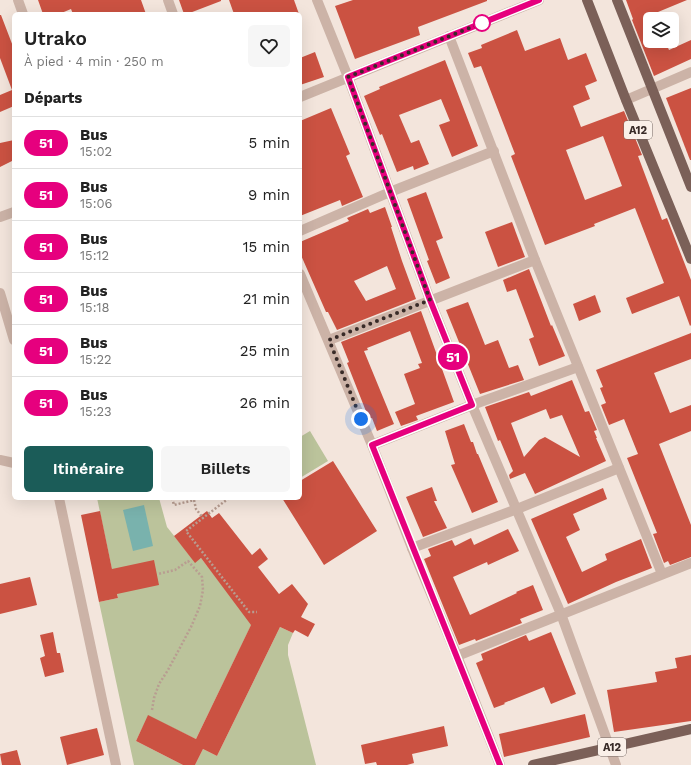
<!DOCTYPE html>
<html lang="fr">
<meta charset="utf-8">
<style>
:root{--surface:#fff;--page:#f6f6f6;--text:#222;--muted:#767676;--line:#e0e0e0;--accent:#1b5c58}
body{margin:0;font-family:"Work Sans",sans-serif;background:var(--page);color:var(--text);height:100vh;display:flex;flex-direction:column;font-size:15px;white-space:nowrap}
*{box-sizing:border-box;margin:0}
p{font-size:13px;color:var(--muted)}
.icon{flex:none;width:22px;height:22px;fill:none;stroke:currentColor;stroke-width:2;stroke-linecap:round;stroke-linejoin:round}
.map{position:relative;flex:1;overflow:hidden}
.drawer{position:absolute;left:12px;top:12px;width:290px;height:488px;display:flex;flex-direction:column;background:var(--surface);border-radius:6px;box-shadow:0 4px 16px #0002}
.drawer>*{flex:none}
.badge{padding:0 8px;border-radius:13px;font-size:14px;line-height:26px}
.buttons{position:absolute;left:643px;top:12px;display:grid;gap:8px}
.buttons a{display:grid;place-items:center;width:36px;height:36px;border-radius:6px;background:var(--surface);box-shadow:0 4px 16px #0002;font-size:20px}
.you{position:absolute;width:20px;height:20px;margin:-10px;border:3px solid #fff;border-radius:50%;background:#1a73e8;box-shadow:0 0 0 6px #1a73e833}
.map>.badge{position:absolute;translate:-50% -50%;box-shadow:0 0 0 2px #fff}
h2{padding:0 12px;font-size:15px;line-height:36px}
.round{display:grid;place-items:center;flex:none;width:42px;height:42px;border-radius:6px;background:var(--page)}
.headline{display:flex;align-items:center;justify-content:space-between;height:68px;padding:0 12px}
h1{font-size:19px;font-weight:600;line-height:30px}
.button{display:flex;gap:8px;margin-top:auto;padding:8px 12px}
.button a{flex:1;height:46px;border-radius:6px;background:var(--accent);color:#fff;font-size:16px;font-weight:600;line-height:46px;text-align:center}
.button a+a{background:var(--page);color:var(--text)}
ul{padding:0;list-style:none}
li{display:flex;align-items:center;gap:12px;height:52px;padding:0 12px;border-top:1px solid var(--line)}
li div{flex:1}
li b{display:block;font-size:15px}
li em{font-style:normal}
li .badge{min-width:44px;font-weight:700;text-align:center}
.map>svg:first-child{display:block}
.green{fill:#bbc39b}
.water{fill:#79b2ad}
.building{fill:#cb5242;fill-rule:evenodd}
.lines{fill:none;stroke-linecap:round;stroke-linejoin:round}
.path{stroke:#b89d91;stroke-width:2.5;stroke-dasharray:2 2;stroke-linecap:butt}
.minor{stroke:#ccb3a7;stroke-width:10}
.major{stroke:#7b6058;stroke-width:10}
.line-casing{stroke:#fff;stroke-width:9}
.line{stroke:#e6007e;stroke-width:6}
.walk{stroke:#382b28;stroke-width:4;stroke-dasharray:0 7.2}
.stop-dot{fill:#fff;stroke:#e6007e;stroke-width:2}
.labels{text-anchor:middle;stroke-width:3.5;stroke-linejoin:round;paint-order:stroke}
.shield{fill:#faf0e9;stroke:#726662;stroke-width:1}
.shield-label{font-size:11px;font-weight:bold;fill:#382b28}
</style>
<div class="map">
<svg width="691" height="765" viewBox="0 0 691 765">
<rect width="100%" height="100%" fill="#f3e5dc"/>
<g class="green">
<polygon points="310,431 328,461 300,478 300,437"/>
<polygon points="97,498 159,498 167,527 195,562 201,558 247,618 259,609 196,739 148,716 136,741 183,765 134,765 99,602 118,598"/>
<polygon points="280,627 293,633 288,645 288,655 316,765 195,765 203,749 217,756"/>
</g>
<polygon class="water" points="144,505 153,546 133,551 123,510"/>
<g class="building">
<polygon points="38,0 141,0 146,14 73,14 71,9 59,14 43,14"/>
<polygon points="179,0 221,0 221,1 187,14 184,14"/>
<polygon points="229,0 294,0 299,14 234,14"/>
<polygon points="353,0 487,0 487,1 418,27 420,35 355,59 335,6"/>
<polygon points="626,0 687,0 658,12 661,19 650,19 650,41 665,41 669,50 691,40 691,59 654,76 632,20 633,19"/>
<polygon points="0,15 1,15 14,49 14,106 0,112 0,95 12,90 0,58"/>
<path d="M517,30l8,21 35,-13 8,22 18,-7 11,28 -12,5 5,13 -17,7 8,21 43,-16 18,44 -4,1 24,64 5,-2 24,62v45l-1,1 -11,-30 -47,18 -6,-16 38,-15 -29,-75 -41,16 1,2 -50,19 -34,-89 4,-2 -34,-88 -7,2 -6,-15 14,-5 -1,-3zM603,136l19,50 -37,14 -19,-50z"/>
<polygon points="315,52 324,77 300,85 300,58"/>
<polygon points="445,60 478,146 452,157 439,125 450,121 441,99 399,115 411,143 419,140 429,164 414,170 413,166 397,172 382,134 380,135 364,96 380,89 379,87"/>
<polygon points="691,88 691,160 690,160 666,98"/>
<polygon points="331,108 350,154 346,156 363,197 342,206 340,200 300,216 300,121"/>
<polygon points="14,140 14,160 0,167 0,143"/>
<polygon points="426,192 443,238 436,241 450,278 436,284 427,261 429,260 407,199"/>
<path d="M385,207l7,20h-1l11,34 14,38 -79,31 -9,-18h-2l-26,-59v-11l49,-21 -2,-3 21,-9 2,4zM387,266l9,23 -30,12 -12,-20z"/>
<polygon points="512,222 525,257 498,267 485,232"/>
<polygon points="529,269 551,326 552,325 565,356 539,366 529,339 534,337 516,289 507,292 503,280"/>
<polygon points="595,295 601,312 579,321 573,304"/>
<polygon points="468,302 485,345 498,340 509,368 518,365 524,380 480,394 446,310"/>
<polygon points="421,311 454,402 416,416 418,420 401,426 395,412 415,404 404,374 420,368 418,364 422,363 410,331 367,348 368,350 364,351 394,424 377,431 372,418 369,419 347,363 349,362 341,342"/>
<polygon points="691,333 691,359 654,373 670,413 691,405 691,431 659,444 691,525 691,557 670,565 668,561 664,563 653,534 657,533 627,458 638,454 624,419 609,425 601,405 606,403 600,388 603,387 596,370"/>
<path d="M572,380l13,32 4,-1 8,19 -3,1 3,7h-1l10,23 -71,33 -10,-21 -15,6 -1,-4 4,-4 -13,-31 -2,1 -13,-34 44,-15 2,4zM546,409l4,10 12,-4 18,42 -35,-20 -6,3 -15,17 -13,-34z"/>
<polygon points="464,424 471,442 473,442 477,454 478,454 498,502 472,513 451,465 455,464 445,431"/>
<polygon points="333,461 377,531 324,565 282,498 300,498 300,481"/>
<polygon points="432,487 437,501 434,501 447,528 423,537 406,497"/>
<polygon points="603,488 607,499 573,514 580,530 566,537 582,572 607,560 605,554 641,539 652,568 616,582 568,604 531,519"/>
<polygon points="100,511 112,569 154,560 159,585 117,594 118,598 99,602 81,515"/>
<polygon points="207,511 212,518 219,513 252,555 260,548 268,559 258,567 279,594 292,584 308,604 301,617 315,624 308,637 295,630 293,633 280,627 217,756 203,749 195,765 183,765 136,741 148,715 196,739 251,625 201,558 195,563 174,536"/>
<polygon points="508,529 519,551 488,565 487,562 453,577 470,615 517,593 516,592 533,585 543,610 520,619 522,623 476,641 475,639 459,645 424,559 431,556 428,549 452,540 455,546 471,538 474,545"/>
<polygon points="30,577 37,605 0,614 0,584"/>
<polygon points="53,632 57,653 60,653 64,672 45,677 40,658 45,656 40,635"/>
<polygon points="551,632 576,694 551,704 544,687 504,703 505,704 494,708 476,663 483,660 481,654 526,635 529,641"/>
<polygon points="691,655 691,721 614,732 607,690 657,682 655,672 677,668 675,658"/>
<polygon points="585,714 590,737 504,757 499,734"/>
<polygon points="444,726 448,746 412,754 414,763 407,765 377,765 376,762 365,764 361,745"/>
<polygon points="97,728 104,755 67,765 60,737"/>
<polygon points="17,750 21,765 2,765 0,754"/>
</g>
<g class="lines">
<g class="path">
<polyline points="172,498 174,505 194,500 196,509 203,518"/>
<polyline points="229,498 186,531 249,612 257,612"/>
<polyline points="152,710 154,698 159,684 168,670 191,627 200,606 203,590 202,577 188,561 175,570 158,574"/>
</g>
<g class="minor">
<polyline points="18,0 23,14"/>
<polyline points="168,0 173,14"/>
<polyline points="317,0 348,77 430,300 472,405 561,614 616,765"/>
<polyline points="449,36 535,260 662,574"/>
<polyline points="300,97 539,0"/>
<polyline points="626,100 691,72"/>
<polyline points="0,217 14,212"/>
<polyline points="300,231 390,192 494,151"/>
<polyline points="300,274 372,445 412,548 457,656 500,765"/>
<polyline points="0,293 14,340"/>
<polyline points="329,340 535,260"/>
<polyline points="372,445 472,405 578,367"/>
<polyline points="0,460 14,463"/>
<polyline points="59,498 116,765"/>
<polyline points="412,548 517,509 619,468"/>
<polyline points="457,656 691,563"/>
</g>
<g class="major">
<polyline points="587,0 626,100 691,259"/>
<polyline points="617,0 691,187"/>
<polyline points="533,765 691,729"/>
</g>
</g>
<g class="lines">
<defs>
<path id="line" d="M500,765c-42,-107 -86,-213 -128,-320l100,-40 -42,-105 -82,-223 191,-77"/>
</defs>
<use href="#line" class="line-casing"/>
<use href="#line" class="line"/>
<polyline class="walk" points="361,419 329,340 430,300 348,77 482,23"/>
</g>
<circle class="stop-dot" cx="482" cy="23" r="8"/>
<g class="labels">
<g class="shield">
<rect x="624" y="121" width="28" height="18" rx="3"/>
<rect x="598" y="738" width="28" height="18" rx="3"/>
</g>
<g class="shield-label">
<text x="638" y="134">A12</text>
<text x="612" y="751">A12</text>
</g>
</g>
</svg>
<div class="buttons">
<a><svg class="icon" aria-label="layers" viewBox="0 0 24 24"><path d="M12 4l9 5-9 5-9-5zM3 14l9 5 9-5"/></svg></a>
</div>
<div class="you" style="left:361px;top:419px"></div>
<b class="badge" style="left:453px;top:357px;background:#e6007e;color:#fff">51</b>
<section class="drawer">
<div class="headline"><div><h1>Utrako</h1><p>À pied · 4 min · 250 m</p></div><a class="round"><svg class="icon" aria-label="heart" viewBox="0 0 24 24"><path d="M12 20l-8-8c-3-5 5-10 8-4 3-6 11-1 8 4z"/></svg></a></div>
<h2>Départs</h2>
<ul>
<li><span class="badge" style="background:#e6007e;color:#fff">51</span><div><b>Bus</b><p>15:02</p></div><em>5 min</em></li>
<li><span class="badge" style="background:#e6007e;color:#fff">51</span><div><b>Bus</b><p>15:06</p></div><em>9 min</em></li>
<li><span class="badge" style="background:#e6007e;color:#fff">51</span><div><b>Bus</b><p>15:12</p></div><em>15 min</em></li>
<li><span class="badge" style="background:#e6007e;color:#fff">51</span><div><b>Bus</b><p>15:18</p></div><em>21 min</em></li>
<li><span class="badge" style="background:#e6007e;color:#fff">51</span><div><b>Bus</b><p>15:22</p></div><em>25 min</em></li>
<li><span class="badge" style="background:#e6007e;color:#fff">51</span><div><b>Bus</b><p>15:23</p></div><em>26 min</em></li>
</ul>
<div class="button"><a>Itinéraire</a><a>Billets</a></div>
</section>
</div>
